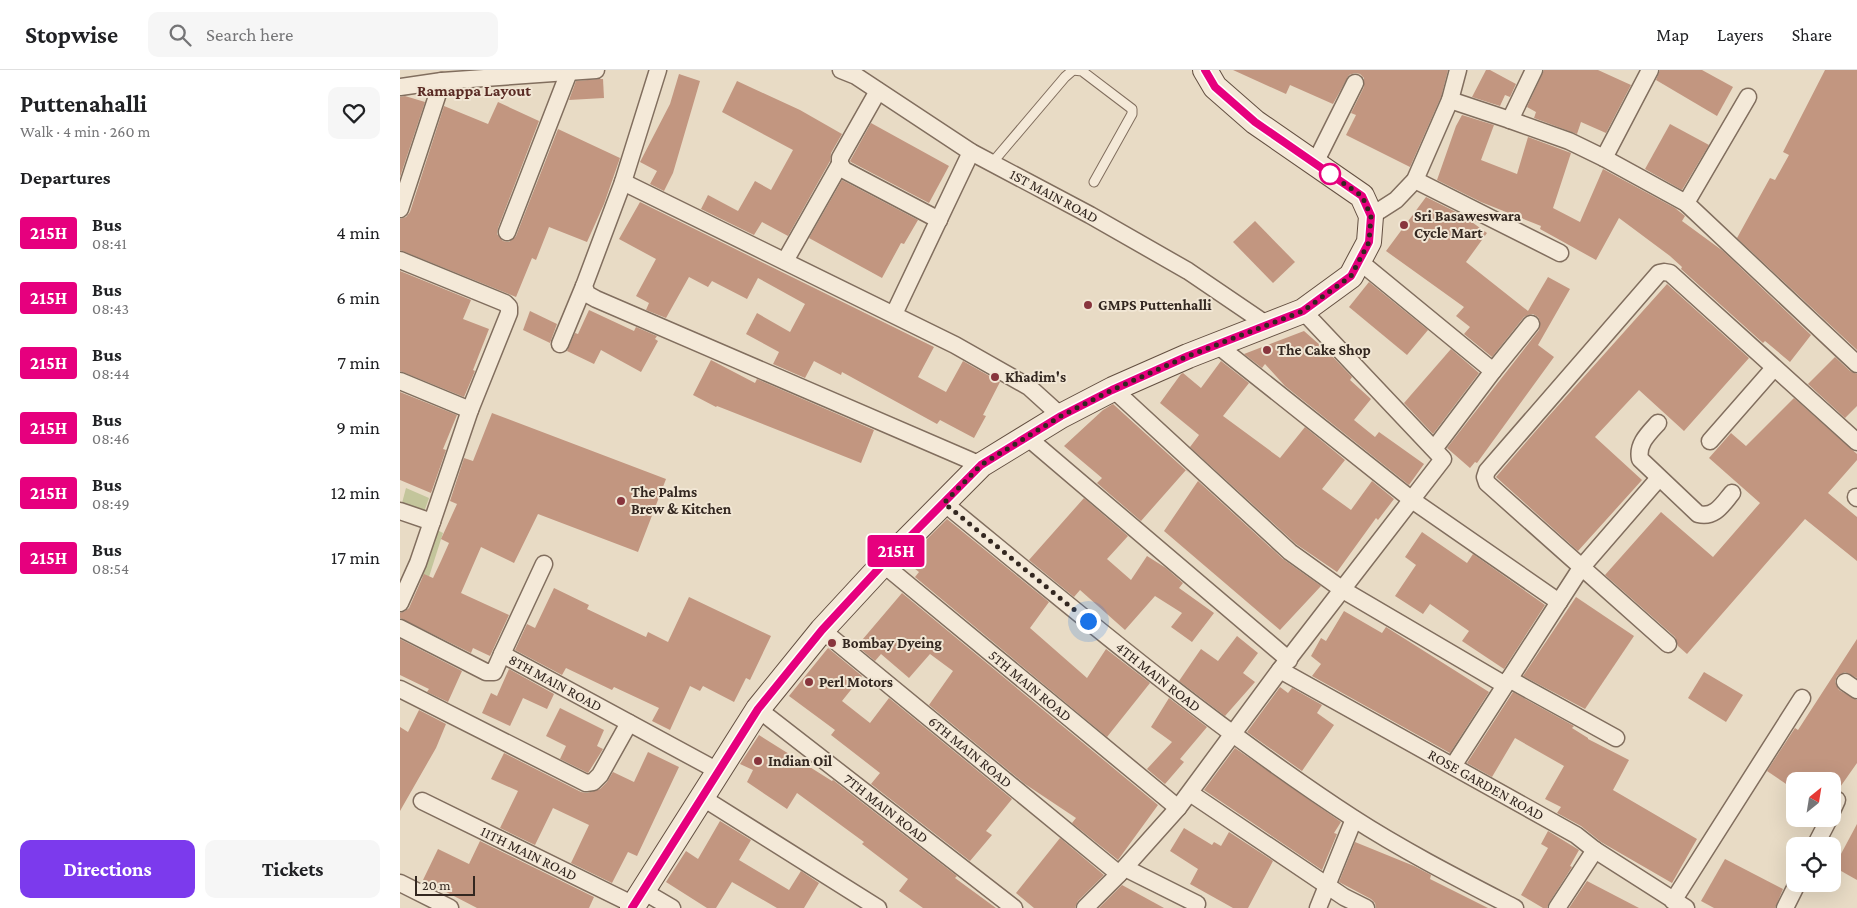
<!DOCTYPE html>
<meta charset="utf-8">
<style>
:root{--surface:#fff;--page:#f6f6f6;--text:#202124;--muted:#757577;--line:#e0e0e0;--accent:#7c3aed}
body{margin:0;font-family:"Crimson Pro",serif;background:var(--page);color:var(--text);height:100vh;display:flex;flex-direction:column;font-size:19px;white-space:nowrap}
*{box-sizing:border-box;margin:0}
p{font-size:16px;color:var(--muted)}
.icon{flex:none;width:28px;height:28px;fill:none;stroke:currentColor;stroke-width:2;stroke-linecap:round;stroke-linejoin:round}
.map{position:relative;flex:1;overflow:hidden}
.panel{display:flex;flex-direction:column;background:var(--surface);width:400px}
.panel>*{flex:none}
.badge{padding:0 10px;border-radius:4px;font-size:18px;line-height:32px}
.needle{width:32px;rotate:30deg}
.buttons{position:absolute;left:1386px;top:702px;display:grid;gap:10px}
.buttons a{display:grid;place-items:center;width:55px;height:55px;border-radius:10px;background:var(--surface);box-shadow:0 5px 20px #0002;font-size:25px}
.scale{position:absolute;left:15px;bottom:12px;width:60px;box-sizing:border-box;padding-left:5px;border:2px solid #332720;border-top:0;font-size:14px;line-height:18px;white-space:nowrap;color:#332720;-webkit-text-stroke:4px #f1e6d4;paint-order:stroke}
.you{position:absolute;width:25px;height:25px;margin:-12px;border:4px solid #fff;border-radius:50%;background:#1a73e8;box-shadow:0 0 0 8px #1a73e833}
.map>.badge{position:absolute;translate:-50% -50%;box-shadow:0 0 0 2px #fff}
h2{padding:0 20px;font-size:19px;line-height:45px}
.round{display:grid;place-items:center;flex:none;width:52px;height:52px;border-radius:10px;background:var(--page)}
.headline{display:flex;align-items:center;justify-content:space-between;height:85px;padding:0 20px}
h1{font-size:24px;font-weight:700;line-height:38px}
.button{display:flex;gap:10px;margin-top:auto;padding:10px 20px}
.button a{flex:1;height:58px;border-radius:10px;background:var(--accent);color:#fff;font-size:20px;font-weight:700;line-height:58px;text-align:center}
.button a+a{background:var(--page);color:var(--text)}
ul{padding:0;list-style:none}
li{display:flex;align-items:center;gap:15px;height:65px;padding:0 20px}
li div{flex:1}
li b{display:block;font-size:19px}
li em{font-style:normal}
li .badge{min-width:55px;font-weight:700;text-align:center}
header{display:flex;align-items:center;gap:30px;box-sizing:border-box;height:70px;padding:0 25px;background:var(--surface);border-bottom:1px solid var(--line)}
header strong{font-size:24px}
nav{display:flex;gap:28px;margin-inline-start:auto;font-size:18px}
.search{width:350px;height:45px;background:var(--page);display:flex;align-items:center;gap:12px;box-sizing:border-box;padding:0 18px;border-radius:10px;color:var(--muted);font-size:19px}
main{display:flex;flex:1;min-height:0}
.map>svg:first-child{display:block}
.green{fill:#c3c59b}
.building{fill:#c29680}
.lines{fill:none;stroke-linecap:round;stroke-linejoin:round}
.service-casing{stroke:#816e5e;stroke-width:11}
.minor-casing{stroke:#816e5e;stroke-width:19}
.secondary-casing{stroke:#634f41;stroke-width:26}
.service{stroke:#f4e9d8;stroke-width:9}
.minor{stroke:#f4e9d8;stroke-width:16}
.secondary{stroke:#f4e9d8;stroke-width:24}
.line-casing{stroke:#fff;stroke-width:11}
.line{stroke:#e6007e;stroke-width:8}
.walk{stroke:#332720;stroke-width:5;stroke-dasharray:0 9}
.stop-dot{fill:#fff;stroke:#e6007e;stroke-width:2.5}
.poi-dot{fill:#88353d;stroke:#f1e6d4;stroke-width:2}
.labels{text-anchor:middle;stroke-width:4;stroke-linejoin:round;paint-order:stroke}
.street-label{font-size:15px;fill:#332720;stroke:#f1e6d4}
.poi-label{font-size:15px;font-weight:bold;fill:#332720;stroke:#f1e6d4;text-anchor:start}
.neighbourhood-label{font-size:16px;font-weight:bold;fill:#5a2b24;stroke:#f1e6d4}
</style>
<header>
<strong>Stopwise</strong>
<div class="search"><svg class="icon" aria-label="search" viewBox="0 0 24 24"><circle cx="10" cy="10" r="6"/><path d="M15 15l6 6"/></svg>Search here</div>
<nav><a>Map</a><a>Layers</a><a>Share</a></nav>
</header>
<main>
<section class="panel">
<div class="headline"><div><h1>Puttenahalli</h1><p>Walk · 4 min · 260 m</p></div><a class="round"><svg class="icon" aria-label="heart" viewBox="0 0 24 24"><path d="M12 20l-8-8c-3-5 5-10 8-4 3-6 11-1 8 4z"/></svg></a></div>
<h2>Departures</h2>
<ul>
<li><span class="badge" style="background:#e6007e;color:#fff">215H</span><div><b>Bus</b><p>08:41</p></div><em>4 min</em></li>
<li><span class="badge" style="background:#e6007e;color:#fff">215H</span><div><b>Bus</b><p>08:43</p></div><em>6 min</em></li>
<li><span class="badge" style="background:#e6007e;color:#fff">215H</span><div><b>Bus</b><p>08:44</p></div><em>7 min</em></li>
<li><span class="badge" style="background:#e6007e;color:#fff">215H</span><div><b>Bus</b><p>08:46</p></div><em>9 min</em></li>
<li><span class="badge" style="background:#e6007e;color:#fff">215H</span><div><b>Bus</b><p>08:49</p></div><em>12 min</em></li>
<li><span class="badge" style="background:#e6007e;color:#fff">215H</span><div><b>Bus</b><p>08:54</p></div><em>17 min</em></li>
</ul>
<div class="button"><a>Directions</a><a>Tickets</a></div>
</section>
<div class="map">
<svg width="1457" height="838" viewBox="0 0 1457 838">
<rect width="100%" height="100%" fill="#e8dbc5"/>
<g class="green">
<polygon points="6,418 29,428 24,442 2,433"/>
<polygon points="35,459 43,463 28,510 21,507"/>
</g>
<g class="building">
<polygon points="833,0 1048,0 1041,27 1010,97 946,65 956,45 951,43 964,17 964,8 960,4 955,3 949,5 933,34 890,15 886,24"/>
<polygon points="1086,0 1090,0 1116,14 1110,27 1105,25 1100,36 1072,27"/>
<polygon points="1144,0 1198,0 1231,15 1206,63 1181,52 1177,64 1134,48 1136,42 1127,37"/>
<polygon points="1260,0 1302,0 1333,17 1317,46 1256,10"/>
<polygon points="1425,0 1457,0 1457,280 1337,168 1370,108 1375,110 1389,85 1383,82"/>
<polygon points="279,4 300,11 273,103 264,121 250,114 257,101 240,92 270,34"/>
<polygon points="199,9 203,9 204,28 169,30 176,11"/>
<polygon points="337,11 400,40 442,64 431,83 430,91 388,166 362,152 354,165 301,139 308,125 338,141 355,111 371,120 393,80 322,42"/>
<polygon points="5,26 25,32 0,107 0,27"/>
<polygon points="98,32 139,51 98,158 97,164 103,171 109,172 116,166 158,59 220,88 204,134 187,172 149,157 136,190 132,188 116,227 0,180 0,149 6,147 10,142 44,36 88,54"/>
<polygon points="1062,45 1094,55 1081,90 1117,104 1128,67 1171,83 1153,138 1180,152 1203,99 1275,138 1285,146 1282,151 1323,181 1411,265 1390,292 1365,271 1363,273 1281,199 1282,197 1270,186 1219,148 1196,190 1140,159 1141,156 1081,132 1037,110 1056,56"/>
<polygon points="471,53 549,96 529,133 451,92 450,91"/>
<polygon points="1270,54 1309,75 1282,120 1245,99"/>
<polygon points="442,110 518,150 504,174 501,173 482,208 409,168"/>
<polygon points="1026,127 1062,145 1087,163 1066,192 1128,241 1148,207 1170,219 1138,275 1154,287 1077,393 1075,392 1070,398 1047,378 1139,260 1140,251 1138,247 1133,244 1128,245 1124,247 1092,287 1064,264 1070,257 1056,246 1064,237 986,181"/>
<polygon points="240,132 534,277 518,307 546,322 563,291 600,312 583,345 586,346 574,368 540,350 537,354 442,302 441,305 414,291 405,308 373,294 379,282 346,264 357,243 390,262 405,234 358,208 347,229 312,211 308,217 289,207 266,248 246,240 249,233 236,226 256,189 219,169"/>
<polygon points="855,151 895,192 873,213 833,172"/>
<polygon points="0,201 71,230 63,249 89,259 73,300 75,301 64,327 0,301"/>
<polygon points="969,212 1028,260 1007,285 949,237"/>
<polygon points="1267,214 1349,288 1284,361 1239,320 1195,367 1242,410 1178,481 1096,407 1147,348"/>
<polygon points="189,240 234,261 236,257 257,266 255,269 258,271 241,302 201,280 194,294 167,281 175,263 178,264"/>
<polygon points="130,241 157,254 150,273 123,260"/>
<polygon points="904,261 929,283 952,307 950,310 971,329 954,350 975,367 979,362 1024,394 1009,415 885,316 865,294 862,298 844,284"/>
<polygon points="1051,279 1079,303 1033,364 1004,333"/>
<polygon points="1435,287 1450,301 1457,304 1457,336 1445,348 1408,314"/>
<polygon points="311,290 355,313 357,309 474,360 461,393 317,336 316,337 293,325"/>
<polygon points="821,291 849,313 823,346 880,388 905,357 945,390 922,419 951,440 972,411 994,429 978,450 976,448 937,502 896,474 790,377 799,365 760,333 781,304 783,303 801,318"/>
<polygon points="0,322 57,345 43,379 46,380 31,423 0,410"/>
<polygon points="1394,328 1457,384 1457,390 1428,423 1457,447 1457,491 1405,449 1287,584 1278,576 1275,567 1205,505 1261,442 1313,487 1360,433 1309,388 1331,363 1346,376"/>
<polygon points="713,334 790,404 786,400 741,451 697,413 702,408 664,376 703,340"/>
<polygon points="92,343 266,409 238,482 138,444 114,493 81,477 61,523 109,545 90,586 73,578 71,583 0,548 0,543 5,541 9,538 24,504 33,508 41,491 49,473 41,469 57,434 50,431 64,388 73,391"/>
<polygon points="798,411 883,489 921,516 880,560 764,461"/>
<polygon points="684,428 728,466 707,489 731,510 747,486 766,498 783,513 779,518 814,543 792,572 771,557 782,543 755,526 725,560 680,520 674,527 629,490"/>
<polygon points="547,449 649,532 630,558 687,608 706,579 750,613 707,667 515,507 519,502 505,491"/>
<polygon points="1022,462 1067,493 1073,484 1145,535 1104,599 1062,571 1069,561 1030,534 1023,544 995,526 1016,495 1005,487"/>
<polygon points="154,518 189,535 187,539 246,567 248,562 268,572 289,527 371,566 350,610 346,608 334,632 303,616 300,621 290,616 270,660 252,651 259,638 214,617 212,620 166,598 162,605 115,580 127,554 135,558"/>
<polygon points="502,523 758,735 718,790 672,753 676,748 625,714 529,635 553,601 530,584 509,608 481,584 475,591 457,576"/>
<polygon points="1176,527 1234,566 1185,639 1123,606"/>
<polygon points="944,541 982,563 986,557 1089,622 1050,683 912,606 921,594 911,586 921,568 926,571"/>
<polygon points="837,566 858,583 843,603 855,612 825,646 779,611 801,579 818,591"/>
<polygon points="0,569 62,601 48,632 27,622 29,619 0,605"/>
<polygon points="1457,569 1457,608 1445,602 1437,606 1435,612 1439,620 1457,630 1457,693 1438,720 1432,721 1432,711 1395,711 1395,720 1367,701 1395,658 1398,660"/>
<polygon points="428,578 462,606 442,631 470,653 489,628 612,729 586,761 592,765 570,791 471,714 480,703 431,665 435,660 389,626"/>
<polygon points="109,599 154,624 147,639 123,628 110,656 82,643 91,623 97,626"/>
<polygon points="1304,602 1343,625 1326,652 1288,628"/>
<polygon points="880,617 888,623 892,618 922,635 917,643 934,655 902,701 847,662"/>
<polygon points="1113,622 1174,656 1172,658 1188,668 1188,669 1229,690 1213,720 1297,769 1272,813 1201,772 1181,756 1157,743 1161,737 1145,729 1164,696 1115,668 1092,707 1067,693"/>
<polygon points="769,628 807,657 780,689 784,692 765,714 747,699 772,672 751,657"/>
<polygon points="160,638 204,660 197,676 203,679 188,703 160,689 166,676 146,666"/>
<polygon points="19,640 46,654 36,678 0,741 0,657 8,662"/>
<polygon points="359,665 432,711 433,710 557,806 555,808 596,838 523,838 499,821 508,809 462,774 464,772 397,723 387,739 347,712 353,700 340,694"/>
<polygon points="835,678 941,752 934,763 937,764 922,800 804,720"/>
<polygon points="248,682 279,697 237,786 228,782 212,813 171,793 189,755 153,738 135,775 100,758 118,721 91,709 104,683 181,722 187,723 200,719 207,712 213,702 234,712"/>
<polygon points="320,751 351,770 339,790 389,820 401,801 419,813 404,838 377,838 332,812 316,838 307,838 266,812 286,781 298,789"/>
<polygon points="1457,754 1457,810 1434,797"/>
<polygon points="784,758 812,775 814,772 821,776 829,762 873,791 848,838 833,838 790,814 798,799 770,781"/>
<polygon points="1148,761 1179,780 1170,796 1172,797 1149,833 1147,838 1143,838 1121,825 1148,778 1141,774"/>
<polygon points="660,768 704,805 678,831 675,838 634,838 616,823"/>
<polygon points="80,771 194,827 189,838 77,838 23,810 38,779 69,794"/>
<polygon points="955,772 1014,796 1031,805 1030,809 1088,838 976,838 975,833 971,829 939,812"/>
<polygon points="1325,789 1383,819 1375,838 1314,838 1301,831"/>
<polygon points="1187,811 1239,838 1169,838"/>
<polygon points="722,815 764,838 699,838"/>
</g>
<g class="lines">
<defs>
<g id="service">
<polyline points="673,0 682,1 732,39 732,44 694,112"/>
<polyline points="592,93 665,7 673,0"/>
</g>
<g id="minor">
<polyline points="258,0 223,112 184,216 187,224 196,229 581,395"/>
<path id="s1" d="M441,0l15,6 115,76 119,63 98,56 78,53"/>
<polyline points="1134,0 1110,50 1169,71 1204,88 1286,133 1457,294"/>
<polyline points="0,17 42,11 196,0"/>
<polyline points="478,21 440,88 440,94 444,100 539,150"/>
<polyline points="1050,30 1110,50"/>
<polyline points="1204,88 1250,0"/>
<polyline points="915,93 955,13"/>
<polyline points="1015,110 1160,183"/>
<polyline points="223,112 555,275 629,317 661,346"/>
<polyline points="1286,133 1348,27"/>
<polyline points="0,139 42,11"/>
<polyline points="971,146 996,130 1015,110 1050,30 1058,0"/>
<polyline points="107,162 169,2"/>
<polyline points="0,190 105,233 109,237 109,243 70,340 18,493 0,533"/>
<polyline points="385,191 440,94"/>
<polyline points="959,191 1093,301"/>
<polyline points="494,244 571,82"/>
<polyline points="160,274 184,216"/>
<polyline points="816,274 1012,430 1159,532 1053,696"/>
<polyline points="0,311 70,340"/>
<polyline points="713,319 890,482 943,520 1105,615"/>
<path d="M1258,353c-10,11 -21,21 -18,36l58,55c17,4 24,-9 34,-21"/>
<polyline points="627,367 889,590"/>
<polyline points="1310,371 1374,298"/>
<polyline points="1034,379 1093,301 1131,254"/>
<polyline points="1456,427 1457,428"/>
<path id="s2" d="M544,433c133,109 265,221 409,315 51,33 108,62 162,90"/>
<polyline points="0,441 32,452"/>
<path id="s3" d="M483,494l295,244"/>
<polyline points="1159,532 1181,498 1259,408"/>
<path id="s4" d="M0,558l86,44h8l8,-18 216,117"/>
<path id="s5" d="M422,560l297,244"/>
<polyline points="1268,574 1087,413 1085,407 1087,401 1259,203 1264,202 1270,203 1457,372"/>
<polyline points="102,584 144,494"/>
<path id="s6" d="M880,600l296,165 19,15 91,58"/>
<polyline points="1109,609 1216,668"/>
<polyline points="1445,612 1457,620"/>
<polyline points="0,619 186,713 193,712 200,705 229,653"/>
<path id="s7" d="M358,639l256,199"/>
<polyline points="790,723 944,827 966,838"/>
<polyline points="303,728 478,838"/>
<path id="s8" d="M22,731l212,104"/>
<polyline points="1432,741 1437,730"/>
<polyline points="1415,776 1429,749"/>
<polyline points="725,798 797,834"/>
<polyline points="0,813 50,838"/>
<polyline points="243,821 272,838"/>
<polyline points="1273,831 1402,628"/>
<polyline points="685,838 719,804 778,738 880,600 1043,389 903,241"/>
<polyline points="918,838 954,749"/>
<polyline points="1157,838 1195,780"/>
<polyline points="1385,838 1397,814"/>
</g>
<polyline id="secondary" points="232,838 358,639 422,560 483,494 581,395 661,346 713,319 788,286 903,241 951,206 969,172 971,146 962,126 855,52 815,17 805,0"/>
</defs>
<use href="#service" class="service-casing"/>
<use href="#minor" class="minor-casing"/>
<use href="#secondary" class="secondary-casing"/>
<use href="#service" class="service"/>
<use href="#minor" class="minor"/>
<use href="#secondary" class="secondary"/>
</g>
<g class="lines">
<defs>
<polyline id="line" points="232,838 358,639 422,560 483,494 581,395 661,346 712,320 788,286 903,241 951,206 969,172 971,146 962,126 855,52 815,17 805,0"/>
</defs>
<use href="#line" class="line-casing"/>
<use href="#line" class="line"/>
<polyline class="walk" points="688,551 544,433 581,395 661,346 712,320 788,286 903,241 951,206 969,172 971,146 962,126 930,104"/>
</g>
<circle class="stop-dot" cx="930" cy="104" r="10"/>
<g class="poi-dot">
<circle cx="1004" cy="155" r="5"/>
<circle cx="688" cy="235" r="5"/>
<circle cx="867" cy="280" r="5"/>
<circle cx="595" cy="307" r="5"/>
<circle cx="221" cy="431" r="5"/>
<circle cx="432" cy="573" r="5"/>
<circle cx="409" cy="612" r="5"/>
<circle cx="358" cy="691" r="5"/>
</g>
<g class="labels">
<g class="street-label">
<text dy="5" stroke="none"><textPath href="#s1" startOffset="248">1ST MAIN ROAD</textPath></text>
<text dy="5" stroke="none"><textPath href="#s2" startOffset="276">4TH MAIN ROAD</textPath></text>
<text dy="5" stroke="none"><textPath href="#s4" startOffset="185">8TH MAIN ROAD</textPath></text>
<text dy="5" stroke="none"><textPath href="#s3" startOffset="191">5TH MAIN ROAD</textPath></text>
<text dy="5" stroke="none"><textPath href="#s5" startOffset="192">6TH MAIN ROAD</textPath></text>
<text dy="5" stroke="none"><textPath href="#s6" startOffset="236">ROSE GARDEN ROAD</textPath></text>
<text dy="5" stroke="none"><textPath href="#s7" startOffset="162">7TH MAIN ROAD</textPath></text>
<text dy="5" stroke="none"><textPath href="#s8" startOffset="119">11TH MAIN ROAD</textPath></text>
</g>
<g class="poi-label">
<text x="1014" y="151">Sri Basaweswara<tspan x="1014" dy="17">Cycle Mart</tspan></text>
<text x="698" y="240">GMPS Puttenhalli</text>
<text x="877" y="285">The Cake Shop</text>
<text x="605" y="312">Khadim's</text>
<text x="231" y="427">The Palms<tspan x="231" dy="17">Brew &amp; Kitchen</tspan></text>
<text x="442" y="578">Bombay Dyeing</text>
<text x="419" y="617">Perl Motors</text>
<text x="368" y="696">Indian Oil</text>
</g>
<g class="neighbourhood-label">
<text x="74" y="26">Ramappa Layout</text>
</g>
</g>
</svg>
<div class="buttons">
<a><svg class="needle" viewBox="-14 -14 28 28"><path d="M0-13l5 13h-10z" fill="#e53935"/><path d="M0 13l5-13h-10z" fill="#757577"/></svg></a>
<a><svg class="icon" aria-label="locate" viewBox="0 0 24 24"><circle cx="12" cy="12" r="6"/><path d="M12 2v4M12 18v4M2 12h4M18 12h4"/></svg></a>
</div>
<div class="scale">20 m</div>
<div class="you" style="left:688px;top:551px"></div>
<b class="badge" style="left:496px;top:481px;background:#e6007e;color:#fff">215H</b>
</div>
</main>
